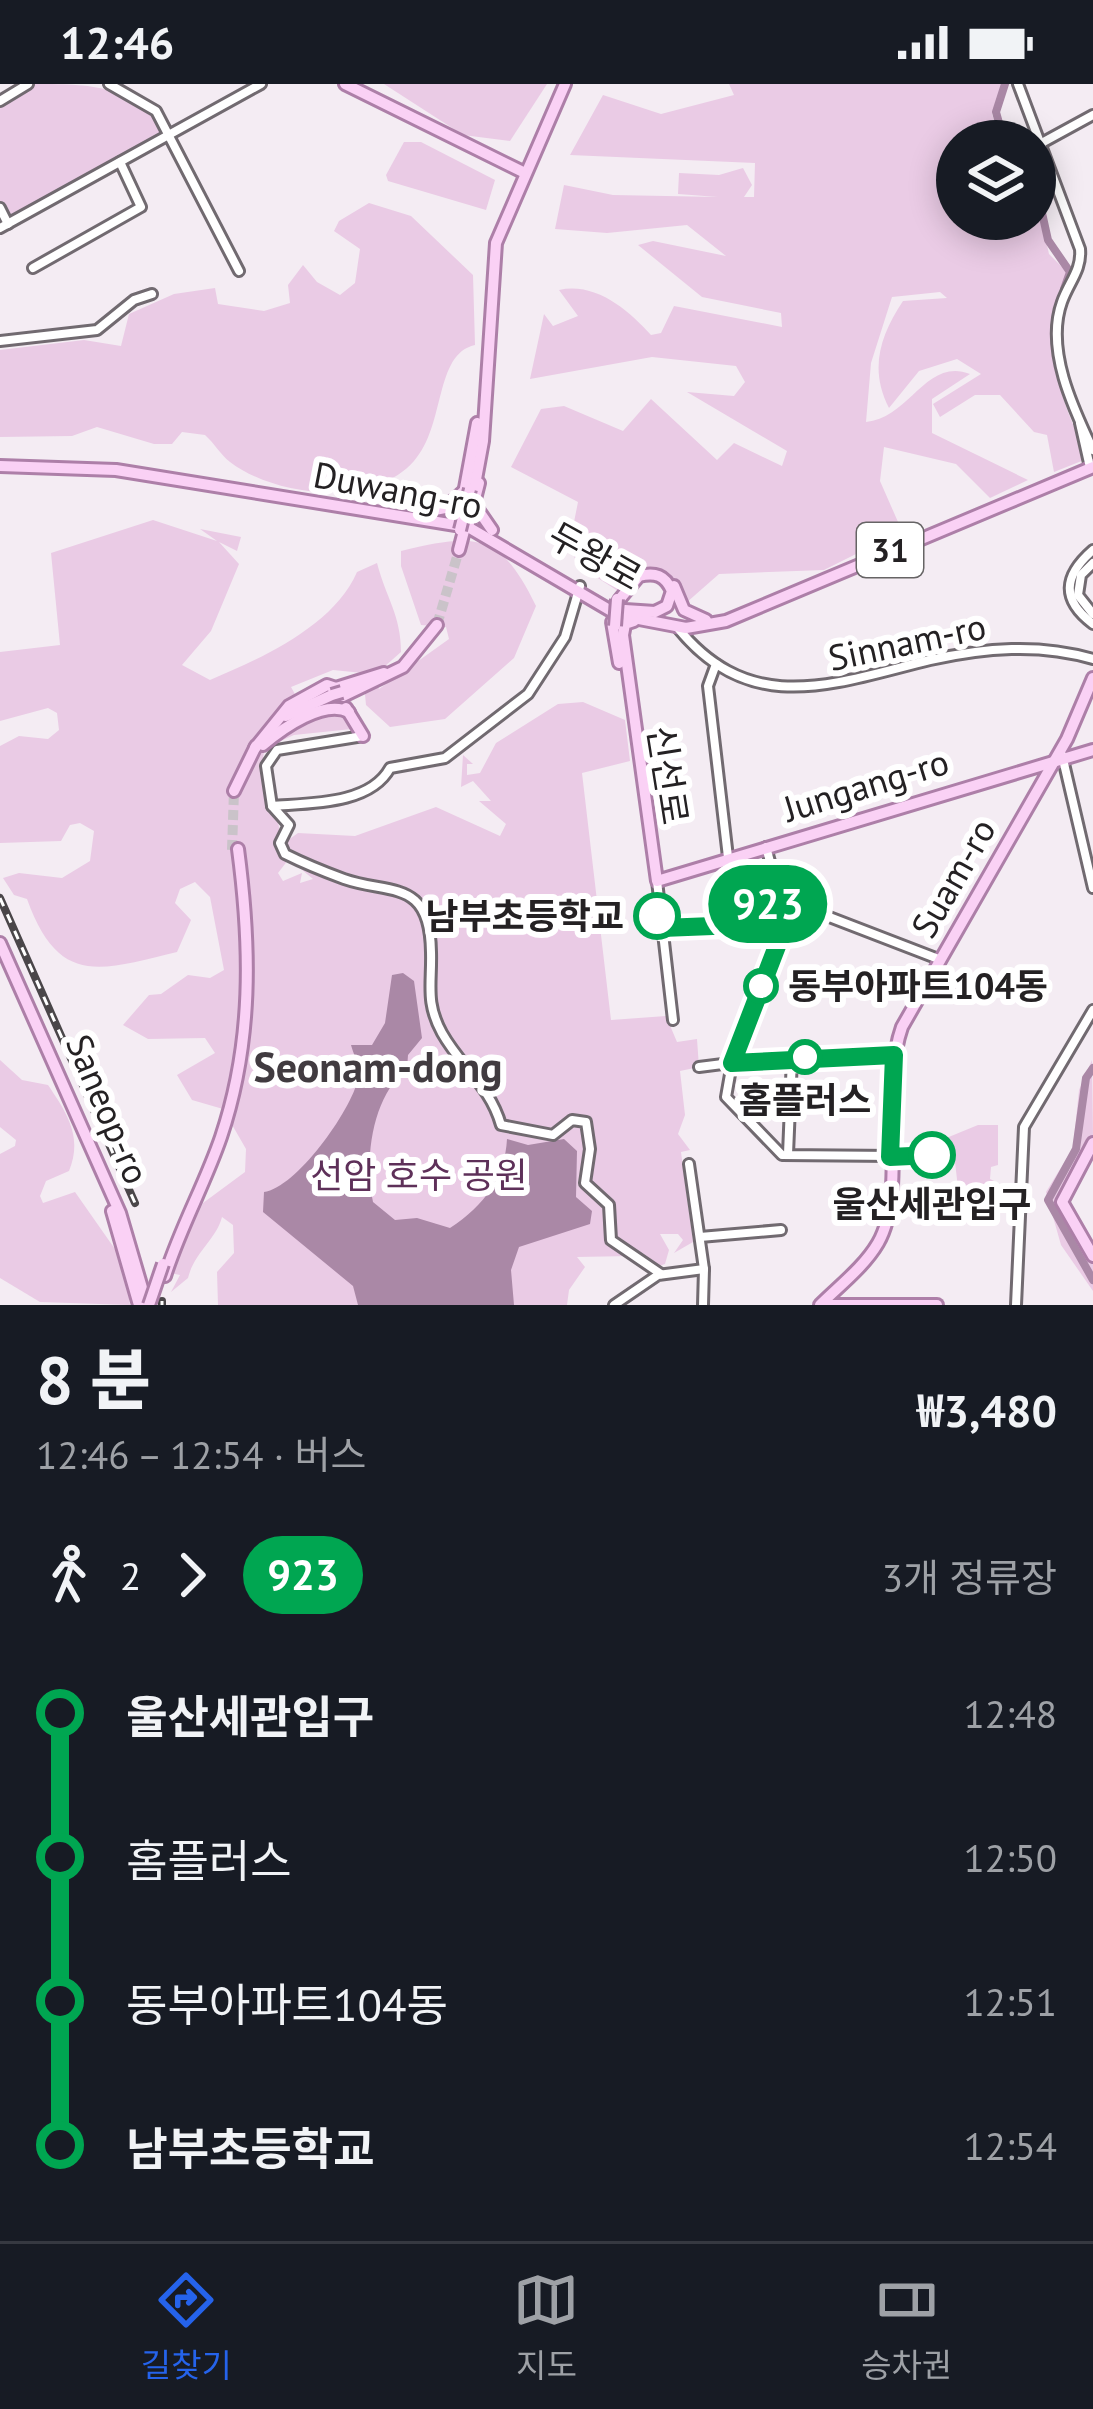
<!DOCTYPE html>
<html lang="ko">
<meta charset="utf-8">
<style>
:root{--surface:#171b24;--page:#20242c;--text:#f1f3f6;--muted:#9ea1a6;--line:#363941;--accent:#2563eb}
body{margin:0;font-family:"PT Sans","Noto Sans KR",sans-serif;background:var(--page);color:var(--text);height:100vh;display:flex;flex-direction:column;font-size:45px;white-space:nowrap}
*{box-sizing:border-box;margin:0}
p{font-size:39px;color:var(--muted)}
.icon{flex:none;width:66px;height:66px;fill:none;stroke:currentColor;stroke-width:2;stroke-linecap:round;stroke-linejoin:round}
.map{position:relative;height:1221px;overflow:hidden}
.side{display:flex;flex-direction:column;background:var(--surface);flex:1}
.side>*{flex:none}
.badge{padding:0 24px;border-radius:39px;font-size:42px;line-height:78px}
.fabs{position:absolute;left:936px;top:36px;display:grid;gap:24px}
.fabs a{display:grid;place-items:center;width:120px;height:120px;border-radius:50%;background:var(--surface);box-shadow:0 6px 30px #0003;font-size:60px}
.map>.badge{position:absolute;translate:-50% -50%;box-shadow:0 0 0 6px #fff}
.legs{display:flex;align-items:center;gap:18px;height:132px;padding:0 36px;font-size:39px}
.legs p{margin-inline-start:auto}
.head{display:flex;align-items:center;justify-content:space-between;height:204px;padding:0 36px}
h1{font-size:66px;font-weight:800;line-height:90px}
ul{padding:0 36px;list-style:none}
li{display:flex;align-items:center;gap:42px;height:144px;font-size:45px}
li i{display:grid;place-items:center;width:18px;height:100%;margin:0 15px;background:currentColor}
li i::after{content:'';width:30px;height:30px;margin:-15px;border:9px solid;border-radius:50%;background:var(--surface)}
li p{margin-inline-start:auto}
li:first-child i{background:linear-gradient(#0000 50%,currentColor 0)}
li:last-child i{background:linear-gradient(currentColor 50%,#0000 0)}
.status{display:flex;justify-content:space-between;align-items:center;height:84px;padding:0 60px;background:var(--surface);direction:ltr}
.status svg{height:33px;fill:currentColor}
.dock{display:flex;justify-content:space-around;align-items:center;height:168px;border-top:3px solid var(--line);background:var(--surface);font-size:33px;color:var(--muted)}
.dock a{display:grid;justify-items:center;gap:6px}
.dock .on{color:var(--accent)}
.map>svg:first-child{display:block}
.green{fill:#eacbe5}
.water{fill:#aa88a6}
.lines{fill:none;stroke-linecap:round;stroke-linejoin:round}
.river{stroke:#aa88a6;stroke-width:8}
.minor-tunnel{stroke:#cac3c9;stroke-width:8;stroke-dasharray:8 4;stroke-linecap:butt}
.major-tunnel{stroke:#cac3c9;stroke-width:10;stroke-dasharray:10 5;stroke-linecap:butt}
.minor-casing{stroke:#716a70;stroke-width:14}
.major-casing{stroke:#ad7fa8;stroke-width:16}
.minor{stroke:#fff;stroke-width:8}
.major{stroke:#fad1f5;stroke-width:10}
.rail-casing{stroke:#4a4649;stroke-width:8}
.rail{stroke:#fff;stroke-width:3;stroke-dasharray:9;stroke-linecap:butt}
.major-bridge-casing{stroke:#ad7fa8;stroke-width:16;stroke-linecap:butt}
.major-bridge{stroke:#fad1f5;stroke-width:10}
.line-1-casing{stroke:#fff;stroke-width:27}
.line-1{stroke:#00a651;stroke-width:18}
.stop-1-dot{fill:#fff;stroke:#00a651;stroke-width:6}
.labels{text-anchor:middle;stroke-width:12;stroke-linejoin:round;paint-order:stroke}
.shield{fill:#fff;stroke:#666465;stroke-width:3}
.shield-label{font-size:33px;font-weight:bold;fill:#242123}
.street-label{font-size:36px;fill:#242123;stroke:#fff}
.stop-label{font-size:36px;font-weight:bold;fill:#242123;stroke:#fff}
.park-label{font-size:36px;fill:#5e3059;stroke:#fff}
.quarter-label{font-size:42px;font-weight:bold;fill:#413b40;stroke:#fff}
</style>
<div class="status"><b>12:46</b><svg viewBox="0 0 49 12"><path d="M0 12V9h3v3zM5 12V6h3v6zM10 12V3h3v9zM15 12V0h3v12zM26 1h20v11H26zM47 4h2v5h-2z"/></svg></div>
<div class="map">
<svg width="1093" height="1221" viewBox="0 0 1093 1221">
<rect width="100%" height="100%" fill="#f4ecf3"/>
<g class="green">
<path d="M28,0c68,0 101,0 141,52l-160,88 -9,-16v-107z"/>
<polygon points="384,0 547,0 510,57 463,51"/>
<path d="M729,0h274l-11,30 9,27h-44v78h78v-27l14,62 19,19c-28,67 -11,123 21,185l-35,14 -7,-37 -13,-3 -34,-37h-25l-35,22 -7,-13 48,-30 -24,-15 -38,12 -30,37c-20,-39 -9,-72 14,-107l44,-3 -7,-6 -48,5 -21,66 -5,59c44,-4 60,-65 104,-48l-38,25v34l96,47 -38,18 -34,-34 -72,-17 -4,34 22,50 -78,39 -105,4 -33,29c-17,-31 -45,-49 -68,-12l-39,-25 -10,-19 9,-45 -67,-35 30,-58 23,-3 59,25 28,-32 66,61 17,-17 48,23 5,-15 -100,-59 47,4 11,-14 -9,-16 -84,-9 -122,22 14,-65 9,12 25,-10 -19,-26c37,-8 69,20 92,45l10,-2 13,-27 108,21 -1,-14 -79,-16 -64,-52 15,-4 73,15 -39,-31 -80,8 -52,-4 9,-44 49,10 105,2 -40,-3 1,-21 40,2 24,-7 9,17 -8,12h10l1,-34 -185,-8 33,-60 58,19 73,-19z"/>
<polygon points="404,58 421,58 495,96 486,126 388,97 386,91"/>
<path d="M369,119l42,13 62,59 2,70c-41,9 -29,80 -61,116 -41,47 -138,36 -184,1 -9,-7 -16,-19 -25,-27l-23,-3 -10,12h-18l-57,-17 -25,9 -72,1v-87l84,-10 37,6 8,-32 45,-20 41,-6 3,16 46,7 26,-8 -2,-18 15,-20 14,17 23,13 15,-12 5,-34 -26,-18 5,-10z"/>
<path d="M153,436l64,21 -17,-12 41,8 -4,14 -18,-9 20,22 -28,67 -29,34 28,15c50,-21 124,-54 147,-108l20,-9c9,35 24,52 24,89l-26,23 4,14 70,-50 -3,-12 -25,-2 -20,-59v-15c75,-18 99,-19 135,55l-22,52 -69,61 -55,8 -24,-22 -3,-32 -30,-3 -42,17 10,18 48,11 3,13 -58,6 -29,13c-11,40 21,67 15,102l8,10 -10,13 5,8 19,-8 -2,10 13,-4 -23,-19 -6,-17 14,-10 57,3 81,-29 64,29 6,-12 -27,-23h12l-18,-20 -12,6 2,-32 10,9h-6v11l13,-2 16,-30 62,-39 25,-2 42,18 5,41 -48,12 29,247 55,-4 11,26 20,-3 2,28 -19,4 5,44 -7,19 12,16 -9,2 12,90 -19,11 9,-13 -5,-6h-18l9,16 -4,14 -9,3 -25,-11 -54,1 8,10 -16,23 -2,15h-349l-1,-33 17,-19 -1,-28 -11,-8c-5,21 -28,36 -34,61l-17,14 9,-17 -10,-2 33,-70 42,-31 1,-23 -23,-40 -31,-9 -15,-25 38,-22 -10,-15 -57,1 -25,-14 26,-30 12,-1 27,-19 22,3 14,-8 -14,-73 -15,-15 -15,7 -5,14 16,17 -14,32c-76,18 -118,36 -150,-53l-13,-4 -11,-17 16,-5 43,5 28,-17 4,-30 -14,-8 -10,2 -9,16 -61,2v-97l19,-10 29,3 11,-9 -2,-17 -9,-5 -48,13v-69l60,-7 -9,-92z"/>
<path d="M0,976l22,20 26,5c19,28 35,52 21,86l-23,10 -6,15 3,7 32,-11 49,70 6,43 -90,-3 -40,-24v-124l15,-8 1,-6 -16,-13z"/>
<polygon points="1092,976 1093,1053 1062,1110 1093,1175 1093,1207 1061,1161 1046,1108 1073,1064 1079,1006"/>
<polygon points="978,1041 998,1041 998,1081 991,1083 990,1095 998,1099 958,1104 955,1078 939,1075 939,1057"/>
</g>
<path class="water" d="M403,889l11,8 8,57 -14,17 -1,14c-35,27 -43,91 -34,133l22,18 22,-2 33,10c35,-23 55,-51 57,-89l21,6 36,-6 13,12 -1,46 16,14 -2,13 -71,23 -8,23 3,35h-156l-5,-19 -90,-74 1,-20c32,-4 87,-81 94,-113 2,-13 -5,-26 -7,-34h21l13,-22 7,-48z"/>
<g class="lines">
<g class="river">
<polyline points="1004,57 996,28 1005,0"/>
<polyline points="1035,97 1048,156 1070,188 1064,205"/>
<polyline points="1093,984 1086,994 1076,1065 1048,1116 1093,1196"/>
</g>
<polyline class="minor-tunnel" points="1091,371 1093,377"/>
<g class="major-tunnel">
<polyline points="437,541 459,466"/>
<polyline points="232,766 234,707"/>
</g>
<defs>
<g id="minor">
<polyline points="109,0 156,27 239,187"/>
<path d="M1018,0l62,165c2,21 -11,33 -18,53 -17,47 11,106 31,148"/>
<polyline points="0,17 28,0"/>
<polyline points="1038,61 1093,31"/>
<polyline points="0,124 8,140"/>
<polyline points="0,144 261,0"/>
<polyline points="33,184 141,123 120,78"/>
<polyline points="0,257 97,246 134,216 152,210"/>
<polyline points="1080,339 1089,379"/>
<path d="M1093,466c-30,26 -32,50 0,74"/>
<polyline points="1093,479 1081,491 1078,511 1093,530"/>
<path d="M580,502l-15,51 -37,57 -83,64 -55,10c-20,37 -81,35 -118,38l17,19 -9,18 5,11c18,9 40,18 59,25 46,16 86,-1 87,73 1,32 -6,50 11,81 19,34 48,53 59,92l52,10 19,-15 14,2 4,27 -5,34 24,22 2,35 50,34"/>
<path d="M677,543c74,92 158,56 253,33 54,-12 109,-17 163,-1"/>
<polyline points="716,580 708,602 728,773"/>
<polyline points="1062,671 1093,804"/>
<polyline points="272,722 266,682 277,666 363,652"/>
<polyline points="766,763 780,814 941,876"/>
<polyline points="657,797 673,936"/>
<polyline points="794,818 732,979 726,1013 782,1071 894,1072"/>
<polyline points="647,844 658,835"/>
<polyline points="699,983 770,974 899,972"/>
<polyline points="788,1070 792,974"/>
<polyline points="689,1080 704,1185 703,1221"/>
<polyline points="700,1153 781,1146"/>
<polyline points="614,1221 658,1191 704,1185"/>
<polyline points="1016,1221 1024,1043 1093,926"/>
</g>
<g id="major">
<polyline points="345,0 523,88"/>
<polyline points="0,382 116,386 468,443 618,531 686,544 726,537 1093,383"/>
<polyline points="474,406 483,357 496,159 565,0"/>
<polyline points="463,415 477,339"/>
<polyline points="474,420 492,446"/>
<polyline points="419,429 445,424 463,408"/>
<polyline points="468,443 479,399"/>
<polyline points="459,466 464,447"/>
<polyline points="674,502 684,526 706,536"/>
<path d="M619,516l20,-24c16,-4 26,-1 33,15l-5,15 -12,6 -30,-2"/>
<polyline points="634,537 625,540 623,551 657,797 1093,666"/>
<polyline points="612,538 619,579"/>
<polyline points="343,612 403,583 437,541"/>
<polyline points="346,624 363,652"/>
<polyline points="286,632 332,611"/>
<path d="M263,661c20,-17 61,-46 86,-33"/>
<polyline points="255,664 289,622 327,601 336,604 384,589"/>
<polyline points="234,707 256,662"/>
<polyline points="0,859 120,1129 147,1221"/>
<polyline points="1093,1059 1062,1118 1093,1172"/>
<polyline points="112,1127 139,1221"/>
<path d="M165,1192c15,-48 40,-92 56,-139 32,-95 30,-190 17,-288"/>
<path d="M820,1221c19,-19 44,-38 58,-62 30,-52 1,-151 24,-216l165,-288 26,-61"/>
<polyline points="822,1221 937,1221"/>
</g>
</defs>
<use href="#minor" class="minor-casing"/>
<use href="#major" class="major-casing"/>
<use href="#minor" class="minor"/>
<use href="#major" class="major"/>
<defs>
<g id="rail">
<polyline points="0,814 135,1119"/>
<polyline points="162,1217 162,1221"/>
</g>
</defs>
<use href="#rail" class="rail-casing"/>
<use href="#rail" class="rail"/>
<defs>
<g id="major-bridge">
<polyline points="460,446 470,405"/>
<polyline points="615,542 617,515"/>
<polyline points="332,611 342,608"/>
<polyline points="149,1221 163,1180"/>
</g>
</defs>
<use href="#major-bridge" class="major-bridge-casing"/>
<use href="#major-bridge" class="major-bridge"/>
</g>
<g class="lines">
<defs>
<polyline id="line-1" points="657,832 662,844 738,841 776,815 794,818 732,979 894,971 890,1073 932,1071"/>
</defs>
<use href="#line-1" class="line-1-casing"/>
<use href="#line-1" class="line-1"/>
</g>
<g class="stop-1-dot">
<circle cx="657" cy="832" r="21"/>
<circle cx="761" cy="902" r="15"/>
<circle cx="805" cy="973" r="15"/>
<circle cx="932" cy="1071" r="21"/>
</g>
<g class="labels">
<rect class="shield" x="857" y="439" width="66" height="54" rx="9"/>
<g class="shield-label">
<text x="890" y="478">31</text>
</g>
<g class="street-label">
<text transform="translate(398 406) rotate(11)" y="13">Duwang-ro</text>
<text transform="translate(595 472) rotate(29)" y="13">두왕로</text>
<text transform="translate(907 558) rotate(-12)" y="13">Sinnam-ro</text>
<text transform="translate(668 691) rotate(81)" y="13">신선로</text>
<text transform="translate(866 701) rotate(-17)" y="13">Jungang-ro</text>
<text transform="translate(953 794) rotate(-60)" y="13">Suam-ro</text>
<text transform="translate(108 1025) rotate(67)" y="13">Saneop-ro</text>
</g>
<g class="stop-label">
<text x="624" y="845" text-anchor="end">남부초등학교</text>
<text x="788" y="915" text-anchor="start">동부아파트104동</text>
<text x="805" y="1029">홈플러스</text>
<text x="932" y="1133">울산세관입구</text>
</g>
<g class="park-label">
<text x="419" y="1104">선암 호수 공원</text>
</g>
<g class="quarter-label">
<text x="378" y="998">Seonam-dong</text>
</g>
</g>
</svg>
<div class="fabs">
<a><svg class="icon" aria-label="layers" viewBox="0 0 24 24"><path d="M12 4l9 5-9 5-9-5zM3 14l9 5 9-5"/></svg></a>
</div>
<b class="badge" style="left:768px;top:820px;background:#00a651;color:#fff">923</b>
</div>
<section class="side">
<div class="head"><div><h1>8 분</h1><p>12:46 – 12:54 · 버스</p></div><b>₩3,480</b></div>
<div class="legs"><svg class="icon" aria-label="walk" viewBox="0 0 24 24"><circle cx="13" cy="4" r="2"/><path d="M13 8l-2 6 4 7M11 14l-3 7M7 12l3-4h3l4 4"/></svg>2<svg class="icon" aria-label="forward" viewBox="0 0 24 24"><path d="M9 5l7 7-7 7"/></svg><b class="badge" style="background:#00a651;color:#fff">923</b><p>3개 정류장</p></div>
<ul>
<li><i style="color:#00a651"></i><b>울산세관입구</b><p>12:48</p></li>
<li><i style="color:#00a651"></i><span>홈플러스</span><p>12:50</p></li>
<li><i style="color:#00a651"></i><span>동부아파트104동</span><p>12:51</p></li>
<li><i style="color:#00a651"></i><b>남부초등학교</b><p>12:54</p></li>
</ul>
</section>
<nav class="dock">
<a class="on"><svg class="icon" aria-label="directions" viewBox="0 0 24 24"><path d="M12 3l9 9-9 9-9-9zM9 14v-3h6M13 9l2 2-2 2"/></svg>길찾기</a>
<a><svg class="icon" aria-label="map" viewBox="0 0 24 24"><path d="M3 6l6-2 6 2 6-2v14l-6 2-6-2-6 2zM9 4v14M15 6v14"/></svg>지도</a>
<a><svg class="icon" aria-label="tickets" viewBox="0 0 24 24"><path d="M3 7h18v10H3zM15 7v10"/></svg>승차권</a>
</nav>
